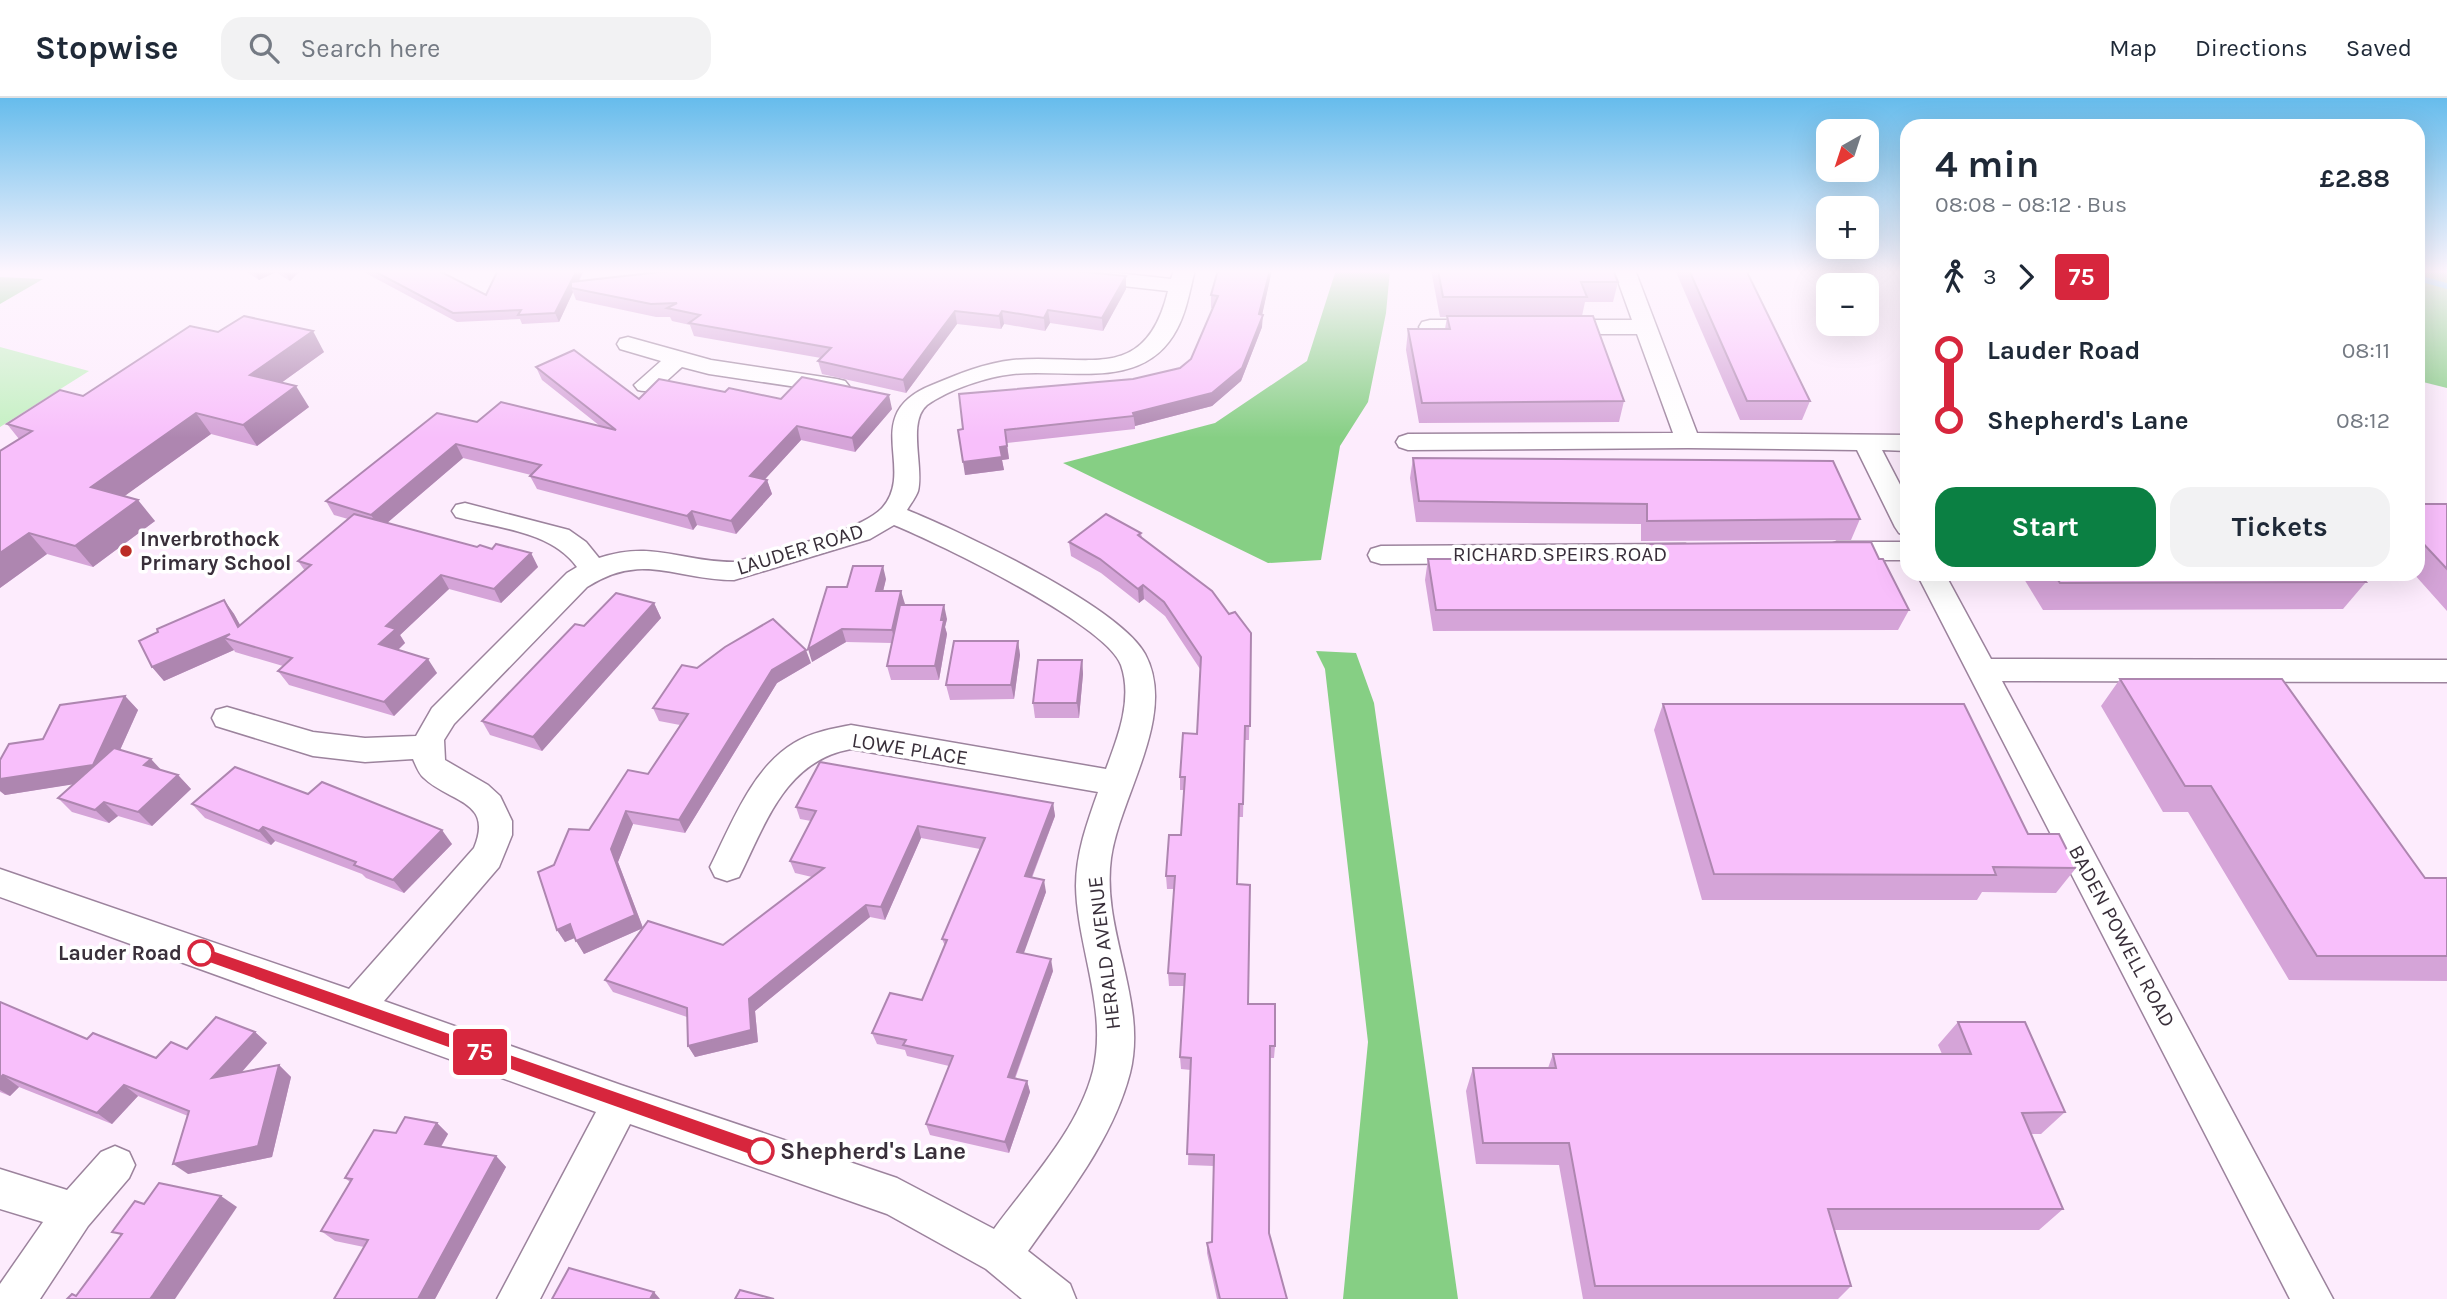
<!DOCTYPE html>
<meta charset="utf-8">
<style>
:root{--surface:#fff;--page:#f2f2f3;--text:#1f2937;--muted:#747a83;--line:#e0e1e3;--accent:#0b8043}
body{margin:0;font-family:Karla,sans-serif;background:var(--page);color:var(--text);height:100vh;display:flex;flex-direction:column;font-size:26px;white-space:nowrap}
*{box-sizing:border-box;margin:0}
p{font-size:23px;color:var(--muted)}
.icon{flex:none;width:38px;height:38px;fill:none;stroke:currentColor;stroke-width:2;stroke-linecap:round;stroke-linejoin:round}
.map{position:relative;flex:1;overflow:hidden}
.sheet{position:absolute;left:1900px;top:21px;width:525px;height:462px;display:flex;flex-direction:column;background:var(--surface);border-radius:21px;box-shadow:0 7px 28px #0002}
.sheet>*{flex:none}
.badge{padding:0 14px;border-radius:5px;font-size:24px;line-height:46px}
.needle{width:46px;rotate:219deg}
.fabs{position:absolute;left:1816px;top:21px;display:grid;gap:14px}
.fabs a{display:grid;place-items:center;width:63px;height:63px;border-radius:14px;background:var(--surface);box-shadow:0 7px 28px #0002;font-size:35px}
.map>.badge{position:absolute;translate:-50% -50%;box-shadow:0 0 0 4px #fff}
.legs{display:flex;align-items:center;gap:10px;height:77px;padding:0 35px;font-size:23px}
.legs p{margin-inline-start:auto}
.summary{display:flex;align-items:center;justify-content:space-between;height:119px;padding:0 35px}
h1{font-size:38px;font-weight:700;line-height:52px}
.primary-button{display:flex;gap:14px;margin-top:auto;padding:14px 35px}
.primary-button a{flex:1;height:80px;border-radius:21px;background:var(--accent);color:#fff;font-size:28px;font-weight:700;line-height:80px;text-align:center}
.primary-button a+a{background:var(--page);color:var(--text)}
ul{padding:0 35px;list-style:none}
li{display:flex;align-items:center;gap:24px;height:70px;font-size:26px}
li i{display:grid;place-items:center;width:10px;height:100%;margin:0 9px;background:currentColor}
li i::after{content:'';width:18px;height:18px;margin:-9px;border:5px solid;border-radius:50%;background:var(--surface)}
li p{margin-inline-start:auto}
li:first-child i{background:linear-gradient(#0000 50%,currentColor 0)}
li:last-child i{background:linear-gradient(currentColor 50%,#0000 0)}
header{display:flex;align-items:center;gap:42px;box-sizing:border-box;height:98px;padding:0 35px;background:var(--surface);border-bottom:2px solid var(--line)}
header strong{font-size:33px}
nav{display:flex;gap:38px;margin-inline-start:auto;font-size:24px}
.search{width:490px;height:63px;background:var(--page);display:flex;align-items:center;gap:18px;box-sizing:border-box;padding:0 24px;border-radius:21px;color:var(--muted);font-size:26px}
.map>svg:first-child{display:block}
.green{fill:#c3f0c1}
.forest{fill:#86cf84}
.lines{fill:none;stroke-linecap:round;stroke-linejoin:round}
.stream{fill:#44c9f3;fill-rule:evenodd}
.minor-casing{stroke:#9c839d;stroke-width:3}
.minor{fill:#fff;fill-rule:evenodd}
.wall{fill:#d5a4d8}
.shaded-wall{fill:#ae86b0}
.building{fill:#f8bffb;stroke:#ae86b0;stroke-width:2}
.line-1{fill:#d7263d;stroke:#fff;stroke-width:2}
.poi-dot{fill:#bb2d26;stroke:#fff;stroke-width:2.5}
.stop-1-dot{fill:#fff;stroke:#d7263d;stroke-width:3.5}
.labels{text-anchor:middle;stroke-width:7;stroke-linejoin:round;paint-order:stroke}
.poi-label{font-size:21px;font-weight:bold;fill:#392f3a;stroke:#fff;text-anchor:start}
.street-label{font-size:21px;fill:#392f3a;stroke:#fff}
.stop-label{font-size:21px;font-weight:bold;fill:#392f3a;stroke:#fff;text-anchor:end}
.near-stop-label{font-size:24px;font-weight:bold;fill:#392f3a;stroke:#fff;text-anchor:start}
</style>
<header>
<strong>Stopwise</strong>
<div class="search"><svg class="icon" aria-label="search" viewBox="0 0 24 24"><circle cx="10" cy="10" r="6"/><path d="M15 15l6 6"/></svg>Search here</div>
<nav><a>Map</a><a>Directions</a><a>Saved</a></nav>
</header>
<div class="map">
<svg width="2447" height="1201" viewBox="0 0 2447 1201">
<rect width="100%" height="100%" fill="#fdecfd"/>
<polygon class="green" points="0,249 89,273 0,329"/>
<g class="forest">
<polygon points="1336,172 1390,172 1386,215 1368,304 1340,348 1321,462 1268,465 1063,365 1215,325 1307,263"/>
<polygon points="2419,172 2447,172 2447,290 2419,283"/>
<polygon points="0,179 43,181 0,206"/>
<polygon points="1316,553 1356,555 1374,605 1458,1201 1343,1201 1368,944 1325,571"/>
</g>
<g class="lines">
<polygon class="stream" points="2418,177 2447,185 2447,191 2418,183"/>
<defs>
<g id="minor">
<path d="M1023,172h66l82,9 3,-9h21c-6,23 -9,46 -22,66 -35,55 -107,32 -160,38 -27,3 -63,15 -86,31 -20,17 -3,62 -9,86 -2,6 -8,14 -11,19 54,22 212,96 238,144 33,61 -25,141 -34,204 -10,72 37,143 19,215 -17,66 -63,123 -102,178l42,33 6,15h-54l-36,-30 -99,-55 -257,-90 -90,175h-43l99,-187 -596,-215v-28l349,120 125,-141c20,-48 -24,-45 -50,-70 -5,-4 -8,-12 -11,-19l-48,3 -52,-6 -97,-30 -4,-8 4,-8 11,-3 86,25 52,6 51,-2 16,-28 135,-135 10,-6c-26,-36 -80,-39 -121,-50l-4,-6 4,-6 9,-2 104,27 17,12 13,16c54,-18 82,4 135,4 34,-10 128,-30 149,-55 33,-39 -24,-93 49,-122 26,-11 53,-22 81,-25 73,-7 132,26 155,-69l-135,-15 -7,-2zM894,427c44,18 212,99 227,140 12,34 -3,72 -15,104l-255,-44c-20,4 -39,7 -57,18 -42,25 -63,82 -84,124l5,10 12,4 12,-4c27,-54 46,-116 112,-128l247,43c-11,31 -22,61 -22,94 1,61 32,123 17,185 -15,59 -64,110 -99,158l-97,-51 -276,-93 -237,-84 115,-134 13,-32v-14l-12,-25 -12,-11 -43,-25 -1,-20 10,-16 133,-137c56,-36 88,-7 147,-7l136,-41z"/>
<polygon points="1614,172 1635,172 1697,335 1908,337 1908,353 1882,352 1908,402 1908,438 1899,435 1895,429 1857,352 1688,350 1408,352 1399,349 1396,344 1399,339 1408,336 1673,335 1637,236 1557,236 1549,234 1546,229 1549,224 1557,222 1632,222"/>
<polygon points="1430,222 1486,222 1494,224 1497,229 1494,234 1486,236 1422,234 1419,229 1422,224"/>
<path d="M628,239l83,23 126,19 8,2 4,5 -4,5 -8,2 -128,-19 -27,-7c-13,11 -26,28 -44,23l-4,-5 27,-24 -41,-12 -3,-5 3,-5z"/>
<polygon points="1837,444 1908,444 1908,462 1837,462 1828,459 1824,453 1828,447"/>
<polygon points="1685,446 1694,449 1698,455 1694,461 1685,464 1381,466 1371,463 1368,457 1371,451 1381,448"/>
<polygon points="1917,476 1945,476 1991,561 2447,562 2447,584 2002,583 2333,1201 2290,1201"/>
<polygon points="115,1048 129,1054 135,1067 129,1080 88,1128 40,1201 0,1201 0,1186 43,1124 0,1111 0,1071 67,1092 101,1054"/>
</g>
</defs>
<use href="#minor" class="minor-casing"/>
<use href="#minor" class="minor"/>
</g>
<g class="wall">
<polygon points="244,172 301,172 290,183 276,174 259,182"/>
<polygon points="360,172 443,172 443,175 486,197 498,172 584,172 579,184 1126,178 1126,191 1103,233 1050,225 1045,233 1004,226 1001,231 957,226 906,295 822,276 818,263 821,260 694,238 690,227 672,223 670,219 656,219 576,202 573,194 559,224 522,226 520,221 457,224"/>
<polygon points="1111,172 1137,172 1136,174"/>
<polygon points="1272,172 1262,216 1262,229 1241,283 1212,308 1135,328 1135,331 1007,345 1009,361 1002,362 1004,372 965,377 963,331 1133,281 1180,270 1191,261 1213,210 1211,210 1211,197"/>
<polygon points="1431,172 1613,172 1618,184 1613,204 1585,204 1582,218 1624,303 1619,324 1419,325 1406,252 1408,231 1445,231 1447,219 1440,219"/>
<polygon points="1677,172 1746,172 1810,303 1802,322 1740,322 1676,174"/>
<polygon points="218,234 324,254 281,285 309,309 257,348 211,336 124,398 155,423 93,469 47,456 0,490 19,341 7,326 83,298"/>
<polygon points="536,269 639,301 725,294 781,301 892,311 855,354 801,342 764,382 767,382 772,396 736,436 697,427 693,432 537,391 530,378 531,377 463,360 387,425 477,449 531,455 538,469 501,505 449,491 400,537 405,545 398,552 437,575 394,618 289,587 278,573 283,568 235,554 234,552 164,583 152,569 158,534 224,502 234,516 240,527 305,473 298,463 348,421 334,417 326,403 477,324 600,328 542,282"/>
<polygon points="1413,360 1860,421 1851,442 1641,443 1641,426 1416,424 1410,380"/>
<polygon points="2418,406 2447,406 2447,513 2414,476 2418,476"/>
<polygon points="1141,435 1142,440 1251,535 1249,642 1245,642 1243,719 1239,719 1237,786 1248,906 1275,948 1274,960 1270,960 1269,1135 1287,1201 1217,1201 1207,1155 1207,1145 1212,1144 1214,1068 1188,1067 1191,972 1181,971 1180,959 1184,888 1169,888 1168,875 1174,791 1167,791 1166,778 1181,737 1184,692 1180,692 1180,679 1197,636 1200,571 1165,518 1144,501 1139,505 1101,475 1071,458 1069,444"/>
<polygon points="1647,446 1879,461 1909,512 1898,532 1433,533 1425,482 1428,461 1643,461"/>
<polygon points="2021,476 2359,476 2366,484 2343,511 2043,512"/>
<polygon points="886,481 883,493 904,507 947,521 945,529 947,536 939,582 891,582 887,568 892,545 846,544 812,564 847,489"/>
<polygon points="654,505 661,520 542,653 490,637 482,623 584,528"/>
<polygon points="1018,543 1020,557 1014,601 950,602 946,587"/>
<polygon points="1082,562 1083,576 1079,620 1035,620 1033,605"/>
<polygon points="811,565 777,585 685,735 633,726 618,764 643,830 584,856 575,840 565,844 557,832 554,767 648,676 680,627 659,623 653,610 697,570"/>
<polygon points="2120,581 2425,780 2447,780 2447,883 2289,882 2188,714 2163,714 2101,608"/>
<polygon points="125,598 138,612 120,652 162,673 178,677 191,691 152,728 118,718 109,725 72,714 58,700 73,686 5,697 0,693 0,662"/>
<polygon points="1663,606 2028,736 2076,770 2056,795 1982,794 1977,802 1702,802 1654,632"/>
<polygon points="308,696 452,746 404,795 366,780 362,776 275,743 271,747 205,720 192,706"/>
<polygon points="1053,705 1055,718 1032,780 1046,794 1023,855 1053,873 1015,981 1027,983 1030,994 1009,1055 930,1037 926,1026 949,968 907,958 905,952 877,946 872,935 922,902 945,848 942,841 980,751 921,740 885,822 870,819 755,913 758,944 695,959 688,948 687,919 613,894 605,882 723,847 812,779 795,775 790,763 811,723 800,721 796,709"/>
<polygon points="0,904 87,941 156,960 255,934 267,945 241,975 279,967 291,979 272,1059 188,1076 188,1018 138,998 112,1026 19,989 10,998 0,994"/>
<polygon points="1958,924 2065,1014 2041,1036 2031,1036 2063,1111 2039,1132 1834,1132 1851,1188 1838,1201 1583,1201 1559,1067 1476,1066 1466,993 1473,970 1548,970 1553,956 1942,956 1938,947"/>
<polygon points="437,1025 448,1036 441,1049 496,1058 506,1069 435,1201 334,1201 364,1149 335,1143 321,1133 350,1084 345,1080 396,1035"/>
</g>
<g class="shaded-wall">
<polygon points="262,172 275,172 276,174 259,182 255,175"/>
<polygon points="290,172 301,172 290,183 286,176"/>
<polygon points="577,172 584,172 575,190 571,190 573,194 559,224 555,215"/>
<polygon points="1270,172 1272,172 1261,222 1263,217 1262,229 1241,283 1212,308 1135,328 1133,315 1259,216"/>
<polygon points="1126,178 1126,191 1103,233 1102,220"/>
<polygon points="1048,212 1050,225 1045,233 1044,220"/>
<polygon points="955,213 957,226 906,295 903,282"/>
<polygon points="1002,213 1004,226 1001,231 999,218"/>
<polygon points="313,233 324,254 263,298 250,277"/>
<polygon points="296,288 309,309 257,348 243,327"/>
<polygon points="889,297 892,311 855,354 852,340"/>
<polygon points="196,315 211,336 108,410 91,389"/>
<polygon points="797,328 801,342 755,392 750,378"/>
<polygon points="456,346 463,360 380,431 371,417"/>
<polygon points="1007,348 1009,361 1002,362 1004,372 965,377 963,364 1000,349"/>
<polygon points="767,382 772,396 736,436 731,423"/>
<polygon points="138,402 155,423 93,469 75,448"/>
<polygon points="692,413 697,427 693,432 687,418"/>
<polygon points="29,435 47,456 0,490 0,455"/>
<polygon points="531,455 538,469 501,505 494,491"/>
<polygon points="883,468 886,481 880,506 876,493"/>
<polygon points="441,477 449,491 400,537 405,545 389,560 379,546 386,528"/>
<polygon points="1143,487 1144,501 1139,505 1138,491"/>
<polygon points="901,493 905,506 895,545 892,532"/>
<polygon points="224,502 234,516 249,543 238,529"/>
<polygon points="654,505 661,520 542,653 533,639"/>
<polygon points="944,507 947,521 945,529 947,536 939,582 935,568"/>
<polygon points="842,531 846,544 812,564 808,551"/>
<polygon points="230,536 224,540 234,552 164,583 152,569"/>
<polygon points="1018,543 1020,557 1014,601 1011,587"/>
<polygon points="806,552 811,565 777,585 685,735 679,722 772,572"/>
<polygon points="428,561 437,575 394,618 384,604"/>
<polygon points="1082,562 1083,576 1079,620 1077,605"/>
<polygon points="125,598 138,612 107,681 5,697 0,693 0,681"/>
<polygon points="151,661 164,675 144,667"/>
<polygon points="178,677 191,691 152,728 138,714"/>
<polygon points="104,704 118,718 109,725 95,712"/>
<polygon points="1053,705 1055,718 1027,791 1025,778"/>
<polygon points="626,713 633,726 618,764 643,830 584,856 576,843"/>
<polygon points="918,728 921,740 885,822 881,809"/>
<polygon points="263,729 275,743 271,747 259,733"/>
<polygon points="442,732 452,746 404,795 393,782"/>
<polygon points="1044,782 1046,794 1020,866 1017,854"/>
<polygon points="866,807 870,819 755,913 758,944 695,959 688,948 749,901"/>
<polygon points="570,826 579,838 565,844 557,832"/>
<polygon points="1051,861 1053,873 1011,990 1008,979"/>
<polygon points="255,934 267,945 226,992 212,980"/>
<polygon points="279,967 291,979 272,1059 188,1076 173,1066"/>
<polygon points="3,977 19,989 10,998 0,992 0,980"/>
<polygon points="1027,983 1030,994 1009,1055 1005,1044"/>
<polygon points="124,987 138,998 112,1026 97,1015"/>
<polygon points="437,1025 448,1036 436,1057 425,1046"/>
<polygon points="496,1058 506,1069 435,1201 418,1201"/>
<polygon points="221,1098 237,1109 175,1201 150,1201"/>
<polygon points="654,1194 660,1201 650,1201"/>
</g>
<g class="building">
<polygon points="250,172 262,172 255,175"/>
<polygon points="279,172 290,172 286,176"/>
<polygon points="372,172 439,172 439,173 486,197 498,172 577,172 555,215 518,217 521,212 453,215"/>
<polygon points="678,172 1066,172 1126,178 1102,220 1048,212 1044,220 1002,213 999,218 955,213 903,282 818,263 831,250 689,225 700,217 667,210 677,205 651,206 571,190 571,184"/>
<polygon points="1218,172 1270,172 1259,216 1263,217 1242,270 1212,295 1133,315 1134,318 1005,332 1007,348 1000,349 1002,359 963,364 958,332 963,331 959,296 1133,281 1180,270 1191,261 1218,198 1211,197"/>
<polygon points="1438,172 1613,172 1618,184 1581,184 1587,199 1443,199"/>
<polygon points="1689,172 1746,172 1810,303 1747,303"/>
<polygon points="244,218 313,233 250,277 296,288 243,327 196,315 91,389 138,402 75,448 29,435 0,455 0,353 32,333 7,326 60,292 83,298 190,228 218,234"/>
<polygon points="1447,218 1593,218 1624,303 1422,305 1408,231 1450,231"/>
<polygon points="574,252 639,301 659,281 725,294 729,290 781,301 802,279 889,297 852,340 797,328 750,378 767,382 731,423 692,413 687,418 530,378 541,367 456,346 371,417 326,403 437,315 477,324 501,304 616,332 536,269"/>
<polygon points="1413,360 1833,363 1860,421 1647,423 1647,406 1419,403"/>
<polygon points="2418,406 2447,406 2447,471 2418,440"/>
<polygon points="354,416 477,449 480,447 492,451 496,446 531,455 494,491 441,477 386,528 396,531 379,546 428,561 384,604 278,573 292,560 224,540 230,536 152,569 139,543 158,534 157,531 224,502 238,529 311,467 298,463"/>
<polygon points="1106,416 1141,435 1138,437 1212,493 1229,516 1235,514 1251,535 1250,628 1245,628 1243,706 1239,706 1237,786 1250,787 1248,906 1275,906 1275,948 1270,948 1269,1135 1287,1201 1220,1201 1207,1145 1212,1144 1214,1057 1187,1056 1191,960 1180,959 1185,876 1168,875 1175,778 1166,778 1169,737 1181,737 1185,679 1180,679 1183,635 1197,636 1201,559 1164,504 1143,487 1138,491 1100,461 1069,444"/>
<polygon points="1871,444 1879,461 1883,461 1909,512 1436,512 1428,461 1647,461 1647,446"/>
<polygon points="853,468 883,468 876,493 901,493 892,532 842,531 808,551 827,489 847,489"/>
<polygon points="2054,476 2359,476 2366,484 2060,485"/>
<polygon points="616,495 654,505 533,639 482,623 575,526 584,528"/>
<polygon points="900,507 944,507 941,522 944,522 935,568 887,568"/>
<polygon points="773,521 806,552 772,572 679,722 626,713 611,751 635,817 576,843 570,826 557,832 538,774 554,767 569,731 589,732 628,672 648,676 688,616 653,610 682,567 697,570 725,549"/>
<polygon points="954,543 1018,543 1011,587 946,587"/>
<polygon points="1038,562 1082,562 1077,605 1033,605"/>
<polygon points="2120,581 2282,581 2425,780 2447,780 2447,858 2317,858 2211,688 2185,688"/>
<polygon points="125,598 93,667 0,681 0,662 9,646 43,641 60,607"/>
<polygon points="1663,606 1964,606 2028,736 2059,736 2076,770 1993,769 1996,777 1714,776"/>
<polygon points="114,650 151,661 144,667 178,677 138,714 104,704 95,712 58,700"/>
<polygon points="820,664 1053,705 1025,778 1044,782 1017,854 1051,861 1008,979 1027,983 1005,1044 926,1026 953,958 903,947 906,942 872,935 890,895 922,902 947,842 942,841 985,740 918,728 881,809 866,807 749,901 751,932 688,948 687,910 605,882 648,823 723,847 824,770 790,763 816,713 796,709"/>
<polygon points="235,669 308,696 322,684 442,732 393,782 354,767 356,764 263,729 259,733 192,706"/>
<polygon points="0,904 87,941 93,935 156,960 171,944 187,951 216,919 255,934 212,980 279,967 258,1048 173,1066 189,1013 124,987 97,1015 3,977 0,980"/>
<polygon points="1958,924 2025,924 2065,1014 2022,1015 2063,1111 1828,1111 1851,1188 1595,1188 1569,1045 1483,1045 1473,970 1556,970 1553,956 1971,956"/>
<polygon points="405,1019 437,1025 425,1046 496,1058 418,1201 334,1201 368,1142 321,1133 352,1081 345,1080 374,1032 396,1035"/>
<polygon points="159,1085 221,1098 153,1197 150,1201 67,1201 72,1196 76,1198 122,1136 112,1134 135,1103 144,1106"/>
<polygon points="569,1170 654,1194 650,1201 552,1201"/>
<polygon points="740,1192 774,1201 735,1201"/>
</g>
<linearGradient id="sky" x2="0" y2="1"><stop stop-color="#66bcec"/><stop offset="0.51" stop-color="#fef6fe"/><stop offset="1" stop-color="#fef6fe" stop-opacity="0"/></linearGradient>
<rect width="2447" height="340" fill="url(#sky)"/>
<polygon class="line-1" points="201,848 761,1044 767,1047 769,1053 767,1059 761,1061 195,860 193,855 195,850"/>
<circle class="poi-dot" cx="126" cy="453" r="7"/>
<g class="stop-1-dot">
<circle cx="201" cy="855" r="12"/>
<circle cx="761" cy="1053" r="12"/>
</g>
<g class="labels">
<g class="poi-label">
<text x="140" y="448">Inverbrothock<tspan x="140" dy="24">Primary School</tspan></text>
</g>
<g class="street-label">
<text transform="translate(800 451) rotate(-17)" y="7">LAUDER ROAD</text>
<text x="1560" y="463">RICHARD SPEIRS ROAD</text>
<text transform="translate(910 651) rotate(9)" y="7">LOWE PLACE</text>
<text transform="translate(2122 838) rotate(62)" y="7">BADEN POWELL ROAD</text>
<text transform="translate(1104 855) rotate(-97)" y="7">HERALD AVENUE</text>
</g>
<g class="stop-label">
<text x="182" y="862">Lauder Road</text>
</g>
<g class="near-stop-label">
<text x="780" y="1061">Shepherd's Lane</text>
</g>
</g>
</svg>
<div class="fabs">
<a><svg class="needle" viewBox="-14 -14 28 28"><path d="M0-13l5 13h-10z" fill="#e53935"/><path d="M0 13l5-13h-10z" fill="#747a83"/></svg></a>
<a>+</a>
<a>−</a>
</div>
<b class="badge" style="left:480px;top:954px;background:#d7263d;color:#fff">75</b>
<section class="sheet">
<div class="summary"><div><h1>4 min</h1><p>08:08 – 08:12 · Bus</p></div><b>£2.88</b></div>
<div class="legs"><svg class="icon" aria-label="walk" viewBox="0 0 24 24"><circle cx="13" cy="4" r="2"/><path d="M13 8l-2 6 4 7M11 14l-3 7M7 12l3-4h3l4 4"/></svg>3<svg class="icon" aria-label="forward" viewBox="0 0 24 24"><path d="M9 5l7 7-7 7"/></svg><b class="badge" style="background:#d7263d;color:#fff">75</b></div>
<ul>
<li><i style="color:#d7263d"></i><b>Lauder Road</b><p>08:11</p></li>
<li><i style="color:#d7263d"></i><b>Shepherd's Lane</b><p>08:12</p></li>
</ul>
<div class="primary-button"><a>Start</a><a>Tickets</a></div>
</section>
</div>
